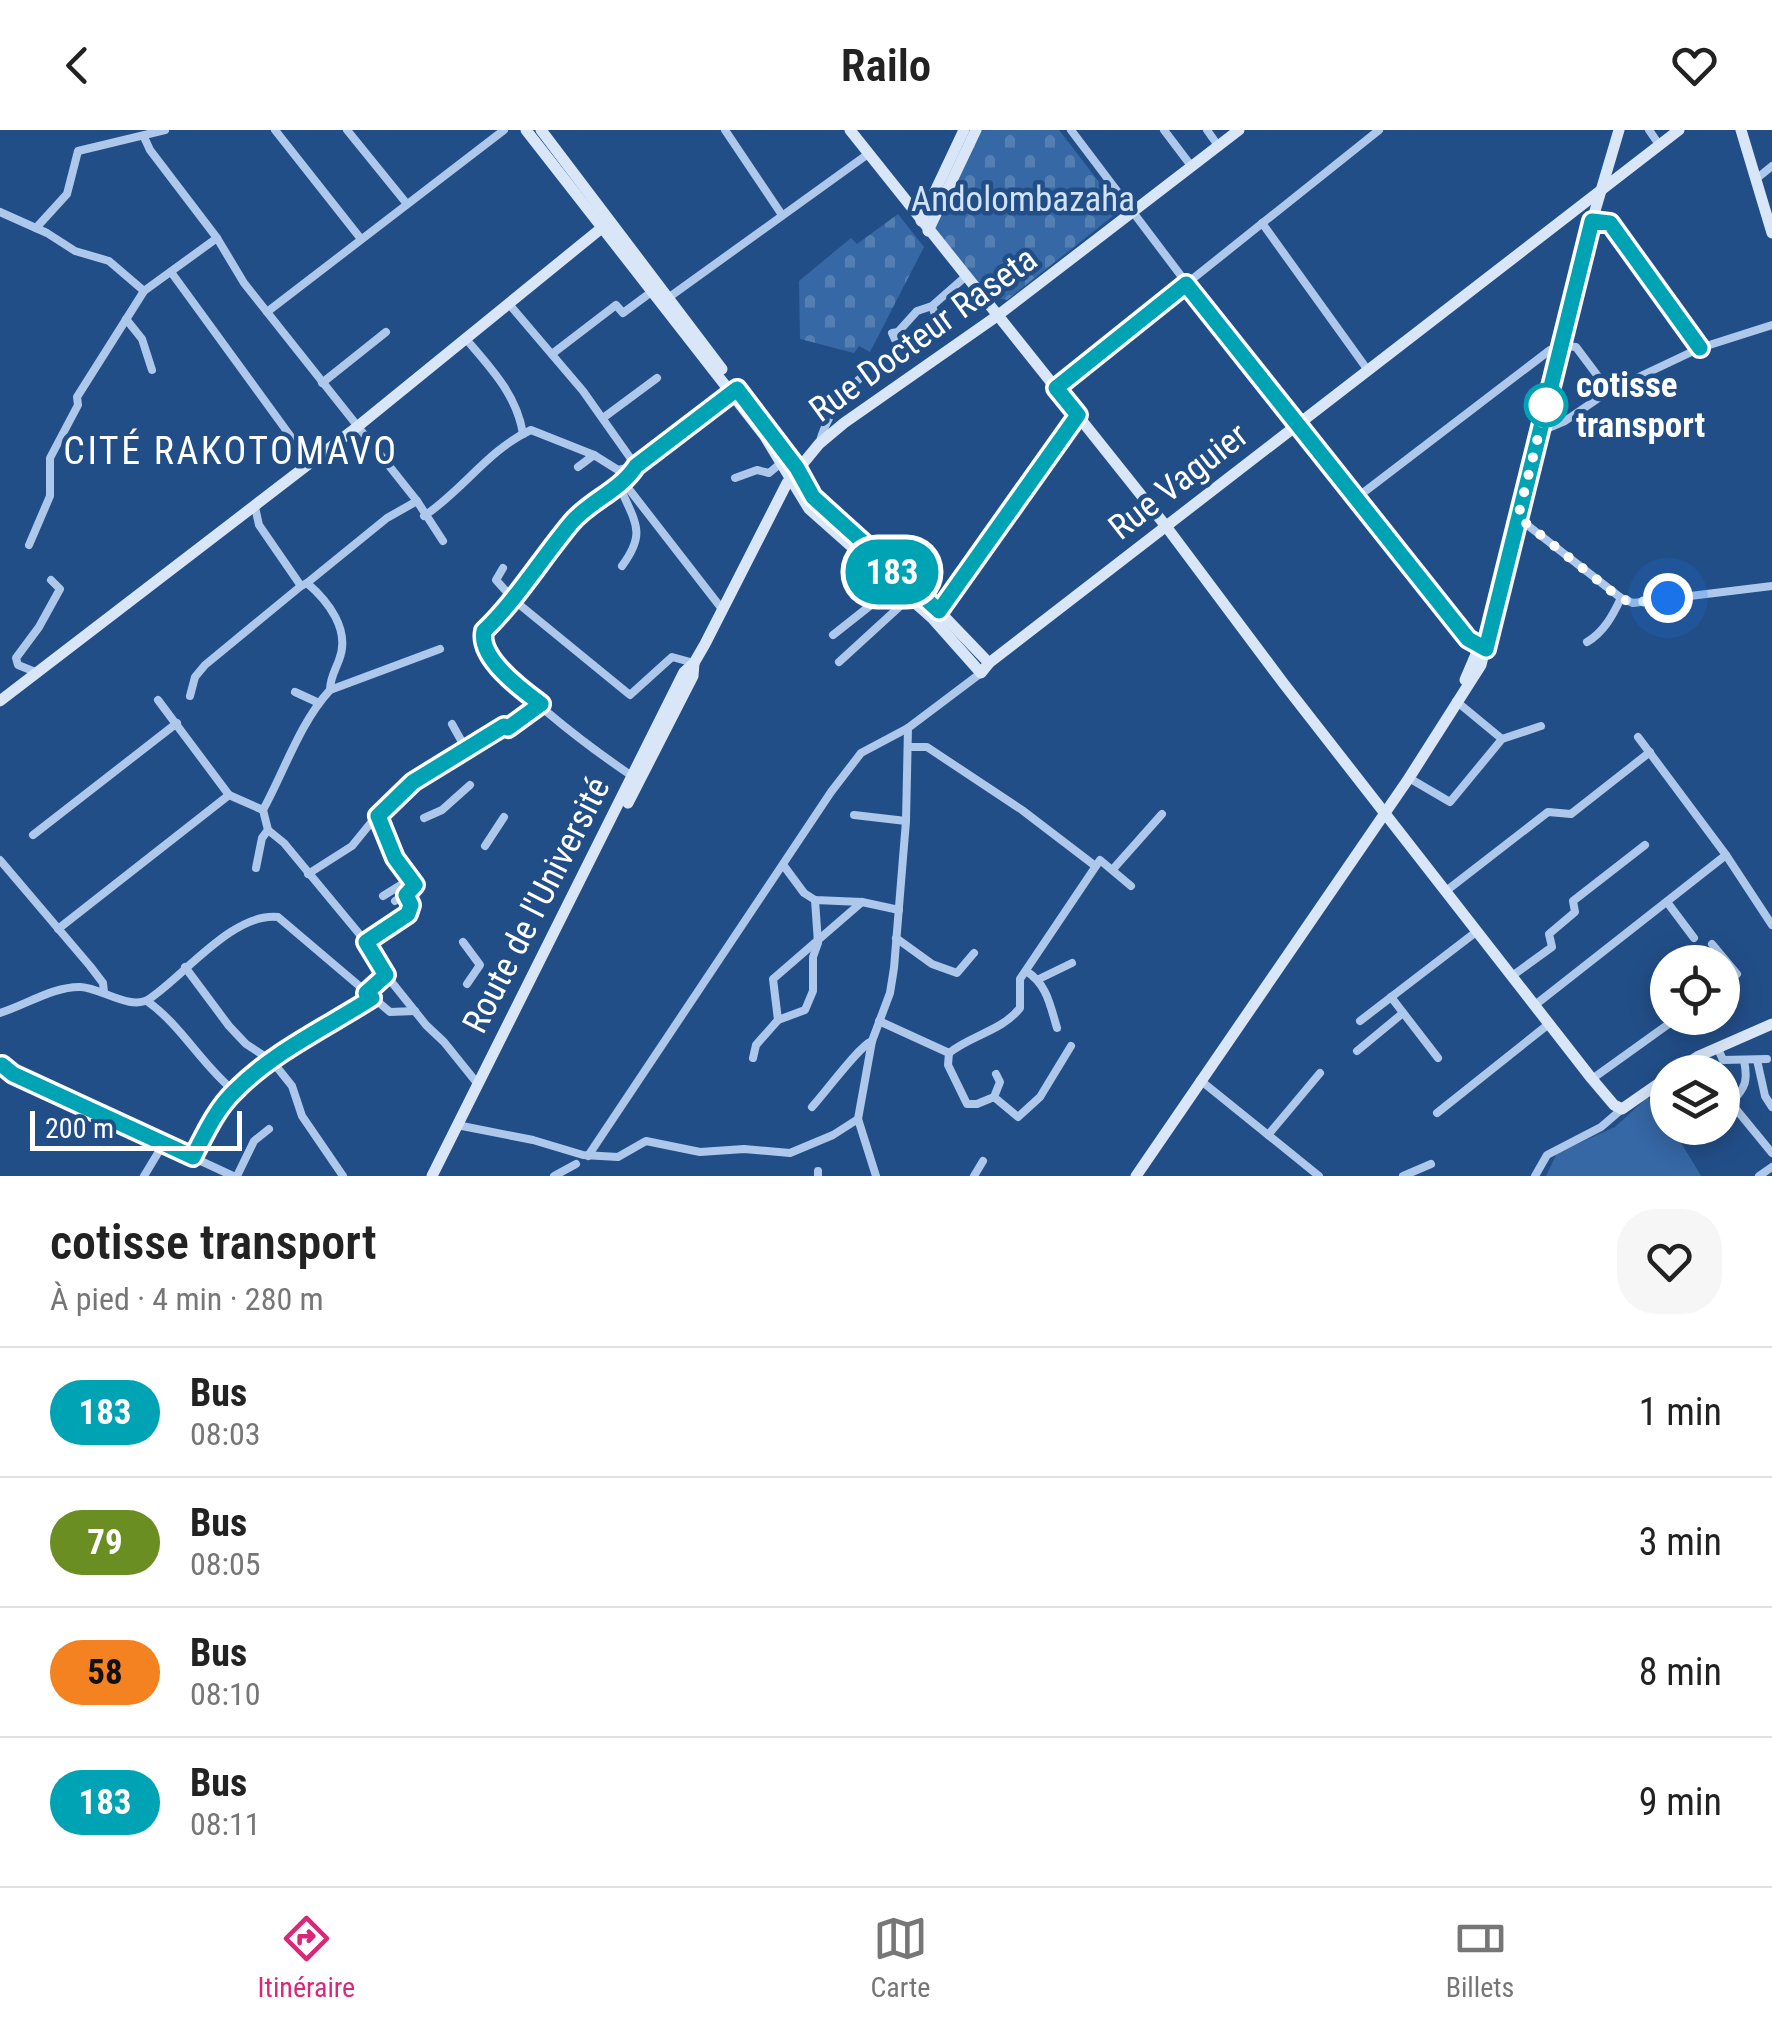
<!DOCTYPE html>
<html lang="fr">
<meta charset="utf-8">
<style>
:root{--surface:#fff;--page:#f6f6f6;--text:#222;--muted:#767676;--line:#e0e0e0;--accent:#db2777}
body{margin:0;font-family:"Roboto Condensed",sans-serif;background:var(--page);color:var(--text);height:100vh;display:flex;flex-direction:column;font-size:38px;white-space:nowrap}
*{box-sizing:border-box;margin:0}
p{font-size:32px;color:var(--muted)}
.icon{flex:none;width:55px;height:55px;fill:none;stroke:currentColor;stroke-width:2;stroke-linecap:round;stroke-linejoin:round}
.map{position:relative;height:1046px;overflow:hidden}
.drawer{display:flex;flex-direction:column;background:var(--surface);flex:1}
.drawer>*{flex:none}
.badge{padding:0 20px;border-radius:32px;font-size:35px;line-height:65px}
.fabs{position:absolute;left:1650px;top:815px;display:grid;gap:20px}
.fabs a{display:grid;place-items:center;width:90px;height:90px;border-radius:50%;background:var(--surface);box-shadow:0 5px 25px #0003;font-size:50px}
.scale{position:absolute;left:30px;bottom:25px;width:212px;box-sizing:border-box;padding-left:10px;border:5px solid #fff;border-top:0;font-size:28px;line-height:35px;white-space:nowrap;color:#fff;-webkit-text-stroke:8px #224e88;paint-order:stroke}
.you{position:absolute;width:50px;height:50px;margin:-25px;border:8px solid #fff;border-radius:50%;background:#1a73e8;box-shadow:0 0 0 15px #1a73e833}
.map>.badge{position:absolute;translate:-50% -50%;box-shadow:0 0 0 5px #fff}
.round{display:grid;place-items:center;flex:none;width:105px;height:105px;border-radius:40px;background:var(--page)}
.headline{display:flex;align-items:center;justify-content:space-between;height:170px;padding:0 50px}
h1{font-size:48px;font-weight:600;line-height:75px}
ul{padding:0;list-style:none}
li{display:flex;align-items:center;gap:30px;height:130px;padding:0 50px;border-top:2px solid var(--line)}
li div{flex:1}
li b{display:block;font-size:38px}
li em{font-style:normal}
li .badge{min-width:110px;font-weight:700;text-align:center}
header{display:flex;justify-content:space-between;align-items:center;height:130px;padding:0 50px;background:var(--surface);font-size:45px;font-weight:600}
.tabs{display:flex;justify-content:space-around;align-items:center;height:140px;border-top:2px solid var(--line);background:var(--surface);font-size:28px;color:var(--muted)}
.tabs a{display:grid;justify-items:center;gap:5px}
.tabs .active{color:var(--accent)}
.map>svg:first-child{display:block}
.cemetery{fill:url(#cemetery-stones)}
.pitch{fill:#3668a6}
.lines{fill:none;stroke-linecap:round;stroke-linejoin:round}
.street{stroke:#adc8ea;stroke-width:8}
.secondary{stroke:#d8e6f8;stroke-width:11}
.line-casing{stroke:#fff;stroke-width:22}
.line{stroke:#00a3b4;stroke-width:15}
.walk{stroke:#fff;stroke-width:10;stroke-dasharray:0 18}
.stop-dot{fill:#fff;stroke:#00a3b4;stroke-width:5}
.labels{text-anchor:middle;stroke-width:9;stroke-linejoin:round;paint-order:stroke}
.park-label{font-size:35px;fill:#d2e3f8;stroke:#224e88}
.street-label{font-size:35px;fill:#fff;stroke:#224e88}
.stop-label{font-size:35px;font-weight:bold;fill:#fff;stroke:#224e88;text-anchor:start}
.neighbourhood-label{font-size:38px;letter-spacing:2.5px;fill:#fff;stroke:#224e88}
</style>
<header><svg class="icon" aria-label="back" viewBox="0 0 24 24"><path d="M15 5l-7 7 7 7"/></svg>Railo<svg class="icon" aria-label="heart" viewBox="0 0 24 24"><path d="M12 20l-8-8c-3-5 5-10 8-4 3-6 11-1 8 4z"/></svg></header>
<div class="map">
<svg width="1772" height="1046" viewBox="0 0 1772 1046">
<defs>
<pattern id="cemetery-stones" width="16" height="16" patternUnits="userSpaceOnUse" patternTransform="scale(2.5)"><rect width="16" height="16" fill="#3668a6"/><path d="M2 7V4a2 2 0 0 1 4 0v3zM10 15v-3a2 2 0 0 1 4 0v3z" fill="#547fb3"/></pattern>
</defs>
<rect width="100%" height="100%" fill="#224e88"/>
<g class="cemetery">
<polygon points="979,0 1059,0 1116,74 1113,86 1007,170 990,167 932,96"/>
<polygon points="898,84 924,117 870,222 859,216 854,223 800,209 799,151 851,108 857,114"/>
</g>
<path class="pitch" d="M1648,967c20,26 36,49 53,79h-155l11,-23 58,-26z"/>
<g class="lines">
<g class="street">
<polyline points="275,0 361,109"/>
<polyline points="347,0 407,74"/>
<polyline points="725,0 782,85"/>
<polyline points="1071,0 1234,216 1468,509 1485,519"/>
<polyline points="1164,0 1192,37"/>
<polyline points="1207,0 1219,17"/>
<polyline points="1649,0 1660,16"/>
<polyline points="144,7 150,20 217,108 244,153 417,371 443,411"/>
<polyline points="1756,49 1772,36"/>
<polyline points="0,82 47,103 75,121 109,131 144,161"/>
<polyline points="1592,91 1610,93 1700,218"/>
<polyline points="1262,93 1367,239"/>
<polyline points="36,98 67,64 78,21 165,0"/>
<polyline points="171,142 310,333"/>
<polyline points="668,168 868,24"/>
<polyline points="509,174 583,261 636,336"/>
<polyline points="267,182 504,0"/>
<polyline points="126,189 142,209 152,240"/>
<path d="M466,209c24,28 51,56 57,95"/>
<polyline points="900,220 892,203 898,202 917,181 932,176 965,147"/>
<polyline points="552,224 616,175 623,183 650,163"/>
<polyline points="322,253 386,202"/>
<polyline points="1056,258 1379,0"/>
<polyline points="1609,261 1700,218 1772,195"/>
<polyline points="603,288 657,248"/>
<path d="M819,314c18,-64 67,-85 120,-118l-7,-20"/>
<polyline points="578,337 594,325"/>
<polyline points="735,348 757,340 769,343 781,333"/>
<polyline points="625,354 722,479"/>
<polyline points="1355,369 1550,220 1563,216 1576,217 1609,261 1565,291 1539,302"/>
<path d="M255,377l4,18 42,61 6,-3c21,18 44,47 32,77 -4,11 -9,18 -9,30"/>
<path d="M424,386c38,-25 65,-67 107,-86l63,25 24,15 18,-4"/>
<polyline points="1517,387 1621,468 1633,473 1772,456"/>
<polyline points="29,415 50,366 50,328 78,275 77,267 144,161 217,108"/>
<path d="M622,436c23,-31 15,-41 0,-74l6,-4"/>
<polyline points="503,438 496,450 515,471 630,565 672,527 694,533"/>
<polyline points="307,453 387,388 417,371"/>
<polyline points="514,470 574,389 625,354 636,336 737,259"/>
<path d="M515,471l-34,35c13,42 114,115 151,140"/>
<polyline points="939,481 1078,285"/>
<polyline points="833,505 895,456"/>
<path d="M1587,512c17,-10 26,-27 34,-44"/>
<polyline points="839,532 909,468"/>
<polyline points="38,543 18,535 16,528 39,497 60,459 51,450"/>
<polyline points="295,562 319,573"/>
<polyline points="190,566 195,547 205,535 301,456"/>
<polyline points="158,570 229,665"/>
<polyline points="1456,571 1502,609"/>
<polyline points="452,594 467,621 504,597 508,598 541,575"/>
<polyline points="1638,607 1726,725 1772,795"/>
<polyline points="910,617 927,617 1022,680 1094,735"/>
<polyline points="1409,648 1450,672 1502,609 1541,596"/>
<polyline points="377,685 395,729 409,750 383,766"/>
<polyline points="854,685 906,691"/>
<polyline points="424,688 442,680 470,655"/>
<polyline points="268,700 284,713 366,812 386,845 426,895 444,912 477,953"/>
<polyline points="33,705 177,593"/>
<polyline points="485,716 504,687"/>
<polyline points="0,730 90,836 103,853 104,862"/>
<polyline points="784,736 804,763 815,770 862,772 899,780"/>
<path d="M256,738l6,-30 6,-8 -5,-20c22,-40 36,-86 67,-120l110,-41"/>
<polyline points="1114,738 1162,684"/>
<polyline points="308,744 352,716 378,684 413,652 467,621"/>
<polyline points="1446,761 1548,682 1571,684 1650,622"/>
<polyline points="395,771 415,755 409,750"/>
<polyline points="1667,772 1694,808"/>
<polyline points="58,799 229,665 263,680"/>
<polyline points="896,808 932,834 957,843 974,823"/>
<polyline points="366,812 408,784 411,775 406,765"/>
<polyline points="463,812 480,835 467,854"/>
<polyline points="1712,814 1737,844 1722,855"/>
<polyline points="185,837 229,896 246,914 272,931 292,956 302,986 343,1046"/>
<path d="M1026,841c21,13 24,34 31,57"/>
<polyline points="1512,846 1552,817 1549,804 1575,782 1573,771 1645,715"/>
<polyline points="1039,849 1072,833"/>
<polyline points="366,863 386,845"/>
<polyline points="1391,867 1438,928"/>
<path d="M147,871c35,25 54,63 87,90"/>
<polyline points="1535,875 1726,725"/>
<path d="M0,883c26,-8 54,-27 81,-26 20,1 50,24 68,12 34,-22 84,-87 129,-82l112,95 25,-1"/>
<polyline points="778,890 805,880 813,861 813,827 818,813 815,770"/>
<polyline points="879,891 949,923"/>
<polyline points="1360,891 1476,802"/>
<polyline points="1718,919 1723,930 1767,929"/>
<polyline points="1357,921 1403,883"/>
<path d="M949,923c22,-18 53,-22 71,-45v-29l80,-119 31,26"/>
<polyline points="949,923 948,935 967,974 977,974 994,967 1000,952 996,944"/>
<polyline points="753,928 756,915 778,890 773,849 862,772"/>
<path d="M1744,930c4,21 2,27 -13,43l41,50"/>
<polyline points="1757,930 1765,966 1772,977"/>
<polyline points="2,935 13,944 233,1046"/>
<polyline points="1592,949 1677,888"/>
<polyline points="1200,950 1319,1046"/>
<polyline points="994,967 1018,987 1040,967 1071,916"/>
<path d="M812,977c14,-15 46,-60 60,-66"/>
<polyline points="1437,983 1550,893"/>
<polyline points="462,996 533,1010 583,1025 618,1027 646,1011 700,1022 744,1019 790,1023 833,1005 858,989"/>
<polyline points="1268,1005 1320,943"/>
<polyline points="588,1026 831,662 861,623 908,598 981,543"/>
<path d="M193,1027c11,-23 23,-48 42,-67 38,-38 92,-63 137,-92"/>
<polyline points="818,1041 818,1046"/>
<polyline points="144,1046 164,1013"/>
<polyline points="237,1046 254,1011 269,999"/>
<polyline points="554,1046 576,1034"/>
<polyline points="876,1046 858,989 872,911 890,863 894,838 906,691 908,598"/>
<polyline points="974,1046 983,1031"/>
<polyline points="1403,1046 1431,1034"/>
<polyline points="1535,1046 1547,1025 1601,997 1622,979"/>
<polyline points="1759,1046 1772,1037"/>
</g>
<g class="secondary">
<polyline points="526,0 764,305 809,379 933,489 981,543 989,533 1679,0"/>
<polyline points="541,0 722,239"/>
<polyline points="850,0 1165,395 1284,554 1592,949 1614,975 1622,979 1668,947"/>
<polyline points="1741,0 1772,103"/>
<polyline points="921,91 964,0"/>
<polyline points="928,101 976,0"/>
<polyline points="772,306 813,367 939,481 989,533"/>
<polyline points="1465,550 1477,522 1486,519"/>
<polyline points="0,571 357,297 609,92"/>
<polyline points="628,673 693,546 694,533"/>
<polyline points="1674,942 1699,926 1772,894"/>
<polyline points="432,1046 684,542 694,533 705,514 787,353 819,314 844,293 997,186 1239,0"/>
<polyline points="1136,1046 1409,648 1481,535 1592,91 1619,0"/>
</g>
</g>
<g class="lines">
<defs>
<path id="line" d="M2,935l11,9 180,83c12,-23 23,-48 42,-66 38,-39 92,-64 137,-93l-6,-5 20,-18 -20,-33 42,-28 3,-9 -5,-10 9,-10 -20,-27 -17,-42 35,-34 91,-56 4,2 33,-24c-19,-14 -63,-46 -57,-73 34,-33 57,-72 88,-109 19,-22 48,-31 64,-56l101,-77 60,79 16,29 126,114 139,-196 -22,-27 130,-104 282,355 18,10 106,-428 18,2 90,125"/>
</defs>
<use href="#line" class="line-casing"/>
<use href="#line" class="line"/>
<polyline class="walk" points="1546,275 1518,387 1620,468 1633,473 1668,468"/>
</g>
<circle class="stop-dot" cx="1546" cy="275" r="20"/>
<g class="labels">
<g class="park-label">
<text x="1023" y="81">Andolombazaha</text>
</g>
<g class="street-label">
<text transform="translate(923 204) rotate(-36)" y="12">Rue Docteur Raseta</text>
<text transform="translate(1178 351) rotate(-38)" y="12">Rue Vaguier</text>
<text transform="translate(536 775) rotate(-63)" y="12">Route de l'Université</text>
</g>
<g class="stop-label">
<text x="1576" y="267">cotisse<tspan x="1576" dy="40">transport</tspan></text>
</g>
<g class="neighbourhood-label">
<text x="231" y="334">CITÉ RAKOTOMAVO</text>
</g>
</g>
</svg>
<div class="fabs">
<a><svg class="icon" aria-label="locate" viewBox="0 0 24 24"><circle cx="12" cy="12" r="6"/><path d="M12 2v4M12 18v4M2 12h4M18 12h4"/></svg></a>
<a><svg class="icon" aria-label="layers" viewBox="0 0 24 24"><path d="M12 4l9 5-9 5-9-5zM3 14l9 5 9-5"/></svg></a>
</div>
<div class="scale">200 m</div>
<div class="you" style="left:1668px;top:468px"></div>
<b class="badge" style="left:892px;top:442px;background:#00a3b4;color:#fff">183</b>
</div>
<section class="drawer">
<div class="headline"><div><h1>cotisse transport</h1><p>À pied · 4 min · 280 m</p></div><a class="round"><svg class="icon" aria-label="heart" viewBox="0 0 24 24"><path d="M12 20l-8-8c-3-5 5-10 8-4 3-6 11-1 8 4z"/></svg></a></div>
<ul>
<li><span class="badge" style="background:#00a3b4;color:#fff">183</span><div><b>Bus</b><p>08:03</p></div><em>1 min</em></li>
<li><span class="badge" style="background:#6b8e23;color:#fff">79</span><div><b>Bus</b><p>08:05</p></div><em>3 min</em></li>
<li><span class="badge" style="background:#f58220;color:#111">58</span><div><b>Bus</b><p>08:10</p></div><em>8 min</em></li>
<li><span class="badge" style="background:#00a3b4;color:#fff">183</span><div><b>Bus</b><p>08:11</p></div><em>9 min</em></li>
</ul>
</section>
<nav class="tabs">
<a class="active"><svg class="icon" aria-label="directions" viewBox="0 0 24 24"><path d="M12 3l9 9-9 9-9-9zM9 14v-3h6M13 9l2 2-2 2"/></svg>Itinéraire</a>
<a><svg class="icon" aria-label="map" viewBox="0 0 24 24"><path d="M3 6l6-2 6 2 6-2v14l-6 2-6-2-6 2zM9 4v14M15 6v14"/></svg>Carte</a>
<a><svg class="icon" aria-label="tickets" viewBox="0 0 24 24"><path d="M3 7h18v10H3zM15 7v10"/></svg>Billets</a>
</nav>
